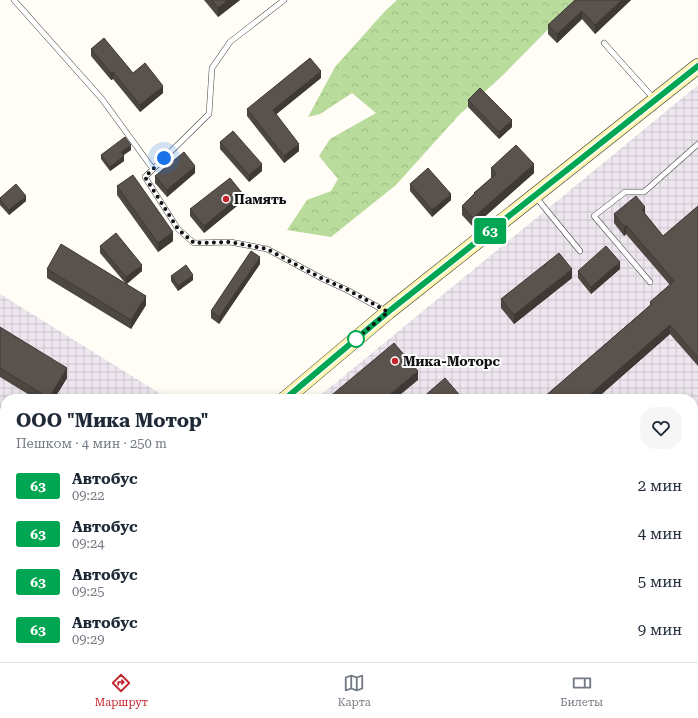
<!DOCTYPE html>
<html lang="ru">
<meta charset="utf-8">
<style>
:root{--surface:#fff;--page:#f6f6f7;--text:#1f2937;--muted:#747a83;--line:#e0e1e3;--accent:#c4262e}
body{margin:0;font-family:"Roboto Serif",serif;background:var(--page);color:var(--text);height:100vh;display:flex;flex-direction:column;font-size:15px;white-space:nowrap}
*{box-sizing:border-box;margin:0}
p{font-size:13px;color:var(--muted)}
.icon{flex:none;width:22px;height:22px;fill:none;stroke:currentColor;stroke-width:2;stroke-linecap:round;stroke-linejoin:round}
.map{position:relative;flex:1;overflow:hidden}
.drawer{position:absolute;left:0px;top:394px;width:698px;height:268px;display:flex;flex-direction:column;background:var(--surface);border-radius:16px 16px 0 0;box-shadow:0 2px 10px #0003}
.drawer>*{flex:none}
.badge{padding:0 8px;border-radius:3px;font-size:14px;line-height:26px}
.you{position:absolute;width:20px;height:20px;margin:-10px;border:3px solid #fff;border-radius:50%;background:#1a73e8;box-shadow:0 0 0 6px #1a73e833}
.map>.badge{position:absolute;translate:-50% -50%;box-shadow:0 0 0 2px #fff}
.round{display:grid;place-items:center;flex:none;width:42px;height:42px;border-radius:16px;background:var(--page)}
.summary{display:flex;align-items:center;justify-content:space-between;height:68px;padding:0 16px}
h1{font-size:19px;font-weight:700;line-height:30px}
ul{padding:0;list-style:none}
li{display:flex;align-items:center;gap:12px;height:48px;padding:0 16px}
li div{flex:1}
li b{display:block;font-size:15px}
li em{font-style:normal}
li .badge{min-width:44px;font-weight:700;text-align:center}
.dock{display:flex;justify-content:space-around;align-items:center;height:56px;border-top:1px solid var(--line);background:var(--surface);font-size:11px;color:var(--muted)}
.dock a{display:grid;justify-items:center;gap:2px}
.dock .selected{color:var(--accent)}
.map>svg:first-child{display:block}
.industrial{fill:url(#industrial-grid)}
.forest{fill:url(#forest-crowns)}
.lines{fill:none;stroke-linecap:round;stroke-linejoin:round}
.service-casing{stroke:#444;stroke-width:6}
.secondary-casing{stroke:#333;stroke-width:16}
.service{stroke:#fff;stroke-width:5}
.secondary{stroke:#fff6b0;stroke-width:15}
.wall{fill:#4d4742}
.shaded-wall{fill:#3f3936}
.building{fill:#5a524d;stroke:#3f3936}
.line-casing{stroke:#fff;stroke-width:9}
.line{stroke:#00a651;stroke-width:6}
.walk{stroke:#111;stroke-width:4;stroke-dasharray:0 7.2}
.poi-dot{fill:#c4262e;stroke:#fff;stroke-width:1.5}
.stop-dot{fill:#fff;stroke:#00a651;stroke-width:2}
.labels{text-anchor:middle;stroke-width:4;stroke-linejoin:round;paint-order:stroke}
.poi-label{font-size:13px;font-weight:bold;fill:#111;stroke:#fff;text-anchor:start}
</style>
<div class="map">
<svg width="698" height="662" viewBox="0 0 698 662">
<defs>
<pattern id="industrial-grid" width="8" height="8" patternUnits="userSpaceOnUse"><rect width="8" height="8" fill="#eee6ef"/><path d="M0 4h8M4 0v8" fill="none" stroke="#cbc4cc"/></pattern>
<pattern id="forest-crowns" width="20" height="18" patternUnits="userSpaceOnUse"><rect width="20" height="18" fill="#b9dc9c"/><path d="M2 6a3 3 0 1 1 6 0M12 15a3 3 0 1 1 6 0" fill="none" stroke="#9ebc85"/></pattern>
</defs>
<rect width="100%" height="100%" fill="#fffdf5"/>
<g class="industrial">
<polygon points="698,85 698,662 422,662 418,657 693,657 693,399 316,399"/>
<polygon points="0,294 164,396 162,399 5,399 5,651 0,659"/>
<polygon points="61,657 379,657 383,662 58,662"/>
</g>
<polygon class="forest" points="397,0 577,0 501,77 459,115 396,185 331,237 287,230 307,200 331,191 338,179 319,156 330,139 376,113 352,93 320,114 308,117 335,67 385,11"/>
<g class="lines">
<defs>
<g id="service">
<polyline points="14,0 102,99 153,169"/>
<polyline points="284,0 230,42 212,68 209,114 145,177 178,229 194,243 230,242 267,249 323,279 347,290 387,312"/>
<polyline points="604,43 655,100"/>
<polyline points="535,196 580,251"/>
<polyline points="650,282 594,216 625,192 644,192 698,144"/>
<polyline points="0,512 5,515"/>
<polyline points="693,534 698,530"/>
<polyline points="693,540 698,546"/>
<polyline points="0,623 5,615"/>
</g>
<g id="secondary">
<polyline points="285,399 388,312 698,66"/>
<polyline points="50,662 53,657"/>
</g>
</defs>
<use href="#service" class="service-casing"/>
<use href="#secondary" class="secondary-casing"/>
<use href="#service" class="service"/>
<use href="#secondary" class="secondary"/>
</g>
<g class="wall">
<polygon points="204,0 240,0 218,17"/>
<polygon points="575,0 631,0 595,34 582,19 557,43 548,34 548,25"/>
<polygon points="91,49 133,73 163,93 140,112 113,79 111,80 91,56"/>
<polygon points="321,78 276,114 299,151 284,163 247,116 247,109"/>
<polygon points="468,100 512,127 499,139 468,107"/>
<polygon points="220,142 262,171 249,182 220,149"/>
<polygon points="131,150 123,155 124,161 110,171 101,159 101,155"/>
<polygon points="491,168 534,173 473,227 462,215 462,206 474,194 474,193 491,178"/>
<polygon points="195,173 167,197 155,183 155,176"/>
<polygon points="410,184 451,200 432,217 410,191"/>
<polygon points="117,186 173,241 158,252 117,195"/>
<polygon points="0,198 26,201 9,215 0,205"/>
<polygon points="243,201 204,233 190,216 190,209"/>
<polygon points="698,206 698,366 670,334 596,399 543,399 543,398 650,305 650,302 670,285 626,234 624,236 614,223 614,214 645,214 663,236"/>
<polygon points="100,246 142,271 127,284 146,305 131,329 47,278 47,269 126,284 100,253"/>
<polygon points="260,264 219,324 211,318 211,311"/>
<polygon points="620,269 591,294 578,278 578,271"/>
<polygon points="171,276 193,280 178,291 171,281"/>
<polygon points="572,278 514,324 501,308 501,299"/>
<polygon points="0,327 67,378 54,399 36,399 0,377"/>
<polygon points="0,406 5,409 5,479 0,476"/>
<polygon points="698,476 698,525 693,519 693,481"/>
<polygon points="402,657 422,657 426,662 406,662"/>
</g>
<g class="shaded-wall">
<polygon points="228,0 240,0 218,17 218,8"/>
<polygon points="622,0 631,0 595,34 595,25"/>
<polygon points="582,11 582,19 557,43 557,34"/>
<polygon points="321,71 321,78 273,117 273,110"/>
<polygon points="113,72 113,79 111,80 111,73"/>
<polygon points="163,86 163,93 140,112 140,105"/>
<polygon points="512,120 512,127 499,139 499,132"/>
<polygon points="299,144 299,151 284,163 284,156"/>
<polygon points="131,145 131,150 121,157 121,152"/>
<polygon points="124,156 124,161 110,171 110,167"/>
<polygon points="262,164 262,171 249,182 249,175"/>
<polygon points="534,164 534,173 473,227 473,218"/>
<polygon points="195,166 195,173 167,197 167,190"/>
<polygon points="243,194 243,201 204,233 204,226"/>
<polygon points="451,194 451,200 432,217 432,210"/>
<polygon points="26,196 26,201 9,215 9,210"/>
<polygon points="645,207 645,216 642,210"/>
<polygon points="626,225 626,234 624,236 624,227"/>
<polygon points="173,232 173,241 158,252 158,243"/>
<polygon points="260,257 260,264 219,324 219,317"/>
<polygon points="620,262 620,269 591,294 591,287"/>
<polygon points="142,265 142,271 126,284 126,277"/>
<polygon points="572,269 572,278 514,324 514,315"/>
<polygon points="193,275 193,280 178,291 178,286"/>
<polygon points="146,296 146,305 131,329 131,320"/>
<polygon points="670,325 670,334 596,399 585,399"/>
<polygon points="67,368 67,378 54,399 49,399"/>
<polygon points="418,371 418,380 395,399 384,399"/>
<polygon points="5,532 5,541 0,549 0,540"/>
<polygon points="694,630 694,639 693,640 693,631"/>
<polygon points="233,657 236,657 232,662 228,662"/>
<polygon points="614,657 625,657 619,662 608,662"/>
</g>
<g class="building">
<polygon points="212,0 228,0 218,8"/>
<polygon points="575,0 622,0 595,25 582,11 557,34 548,25"/>
<polygon points="104,38 133,73 145,63 163,86 140,105 113,72 111,73 91,49"/>
<polygon points="310,58 321,71 273,110 299,144 284,156 247,109"/>
<polygon points="480,88 512,120 499,132 468,100"/>
<polygon points="233,131 262,164 249,175 220,142"/>
<polygon points="125,137 131,145 121,152 124,156 110,167 101,155"/>
<polygon points="516,145 534,164 473,218 462,206 475,193 474,193 496,174 491,168"/>
<polygon points="184,152 195,166 167,190 155,176"/>
<polygon points="428,168 451,194 432,210 410,184"/>
<polygon points="133,175 173,232 158,243 117,186"/>
<polygon points="230,178 243,194 204,226 190,209"/>
<polygon points="16,184 26,196 9,210 0,200 0,198"/>
<polygon points="636,196 645,207 642,210 663,236 698,206 698,358 670,325 585,399 544,399 543,398 652,304 650,302 674,281 626,225 624,227 614,214"/>
<polygon points="116,233 142,265 126,277 100,246"/>
<polygon points="61,244 146,296 131,320 47,269"/>
<polygon points="606,246 620,262 591,287 578,271"/>
<polygon points="251,251 260,257 219,317 211,311"/>
<polygon points="559,253 572,269 514,315 501,299"/>
<polygon points="186,265 193,275 178,286 171,276"/>
<polygon points="0,327 67,368 49,398 0,368"/>
<polygon points="394,343 418,371 384,399 327,399"/>
<polygon points="445,378 463,399 421,399"/>
<polygon points="0,406 5,409 5,470 0,467"/>
<polygon points="698,476 698,518 693,512 693,481"/>
<polygon points="0,525 5,528 5,532 0,540"/>
<polygon points="100,657 114,657 121,662 96,662"/>
<polygon points="180,657 233,657 228,662 176,662"/>
<polygon points="333,657 346,657 350,662 327,662"/>
<polygon points="407,657 422,657 426,662 411,662"/>
<polygon points="561,657 614,657 608,662 555,662"/>
</g>
<g class="lines">
<defs>
<polyline id="line" points="285,399 388,312 698,66"/>
</defs>
<use href="#line" class="line-casing"/>
<use href="#line" class="line"/>
<polyline class="walk" points="164,158 145,177 178,229 194,243 230,242 267,249 323,279 348,290 388,312 356,339"/>
</g>
<g class="poi-dot">
<circle cx="226" cy="199" r="4"/>
<circle cx="395" cy="361" r="4"/>
</g>
<circle class="stop-dot" cx="356" cy="339" r="8"/>
<g class="labels">
<g class="poi-label">
<text x="234" y="204">Память</text>
<text x="403" y="366">Мика-Моторс</text>
</g>
</g>
</svg>
<div class="you" style="left:164px;top:158px"></div>
<b class="badge" style="left:490px;top:231px;background:#00a651;color:#fff">63</b>
<section class="drawer">
<div class="summary"><div><h1>ООО &quot;Мика Мотор&quot;</h1><p>Пешком · 4 мин · 250 m</p></div><a class="round"><svg class="icon" aria-label="heart" viewBox="0 0 24 24"><path d="M12 20l-8-8c-3-5 5-10 8-4 3-6 11-1 8 4z"/></svg></a></div>
<ul>
<li><span class="badge" style="background:#00a651;color:#fff">63</span><div><b>Автобус</b><p>09:22</p></div><em>2 мин</em></li>
<li><span class="badge" style="background:#00a651;color:#fff">63</span><div><b>Автобус</b><p>09:24</p></div><em>4 мин</em></li>
<li><span class="badge" style="background:#00a651;color:#fff">63</span><div><b>Автобус</b><p>09:25</p></div><em>5 мин</em></li>
<li><span class="badge" style="background:#00a651;color:#fff">63</span><div><b>Автобус</b><p>09:29</p></div><em>9 мин</em></li>
</ul>
</section>
</div>
<nav class="dock">
<a class="selected"><svg class="icon" aria-label="directions" viewBox="0 0 24 24"><path d="M12 3l9 9-9 9-9-9zM9 14v-3h6M13 9l2 2-2 2"/></svg>Маршрут</a>
<a><svg class="icon" aria-label="map" viewBox="0 0 24 24"><path d="M3 6l6-2 6 2 6-2v14l-6 2-6-2-6 2zM9 4v14M15 6v14"/></svg>Карта</a>
<a><svg class="icon" aria-label="tickets" viewBox="0 0 24 24"><path d="M3 7h18v10H3zM15 7v10"/></svg>Билеты</a>
</nav>
